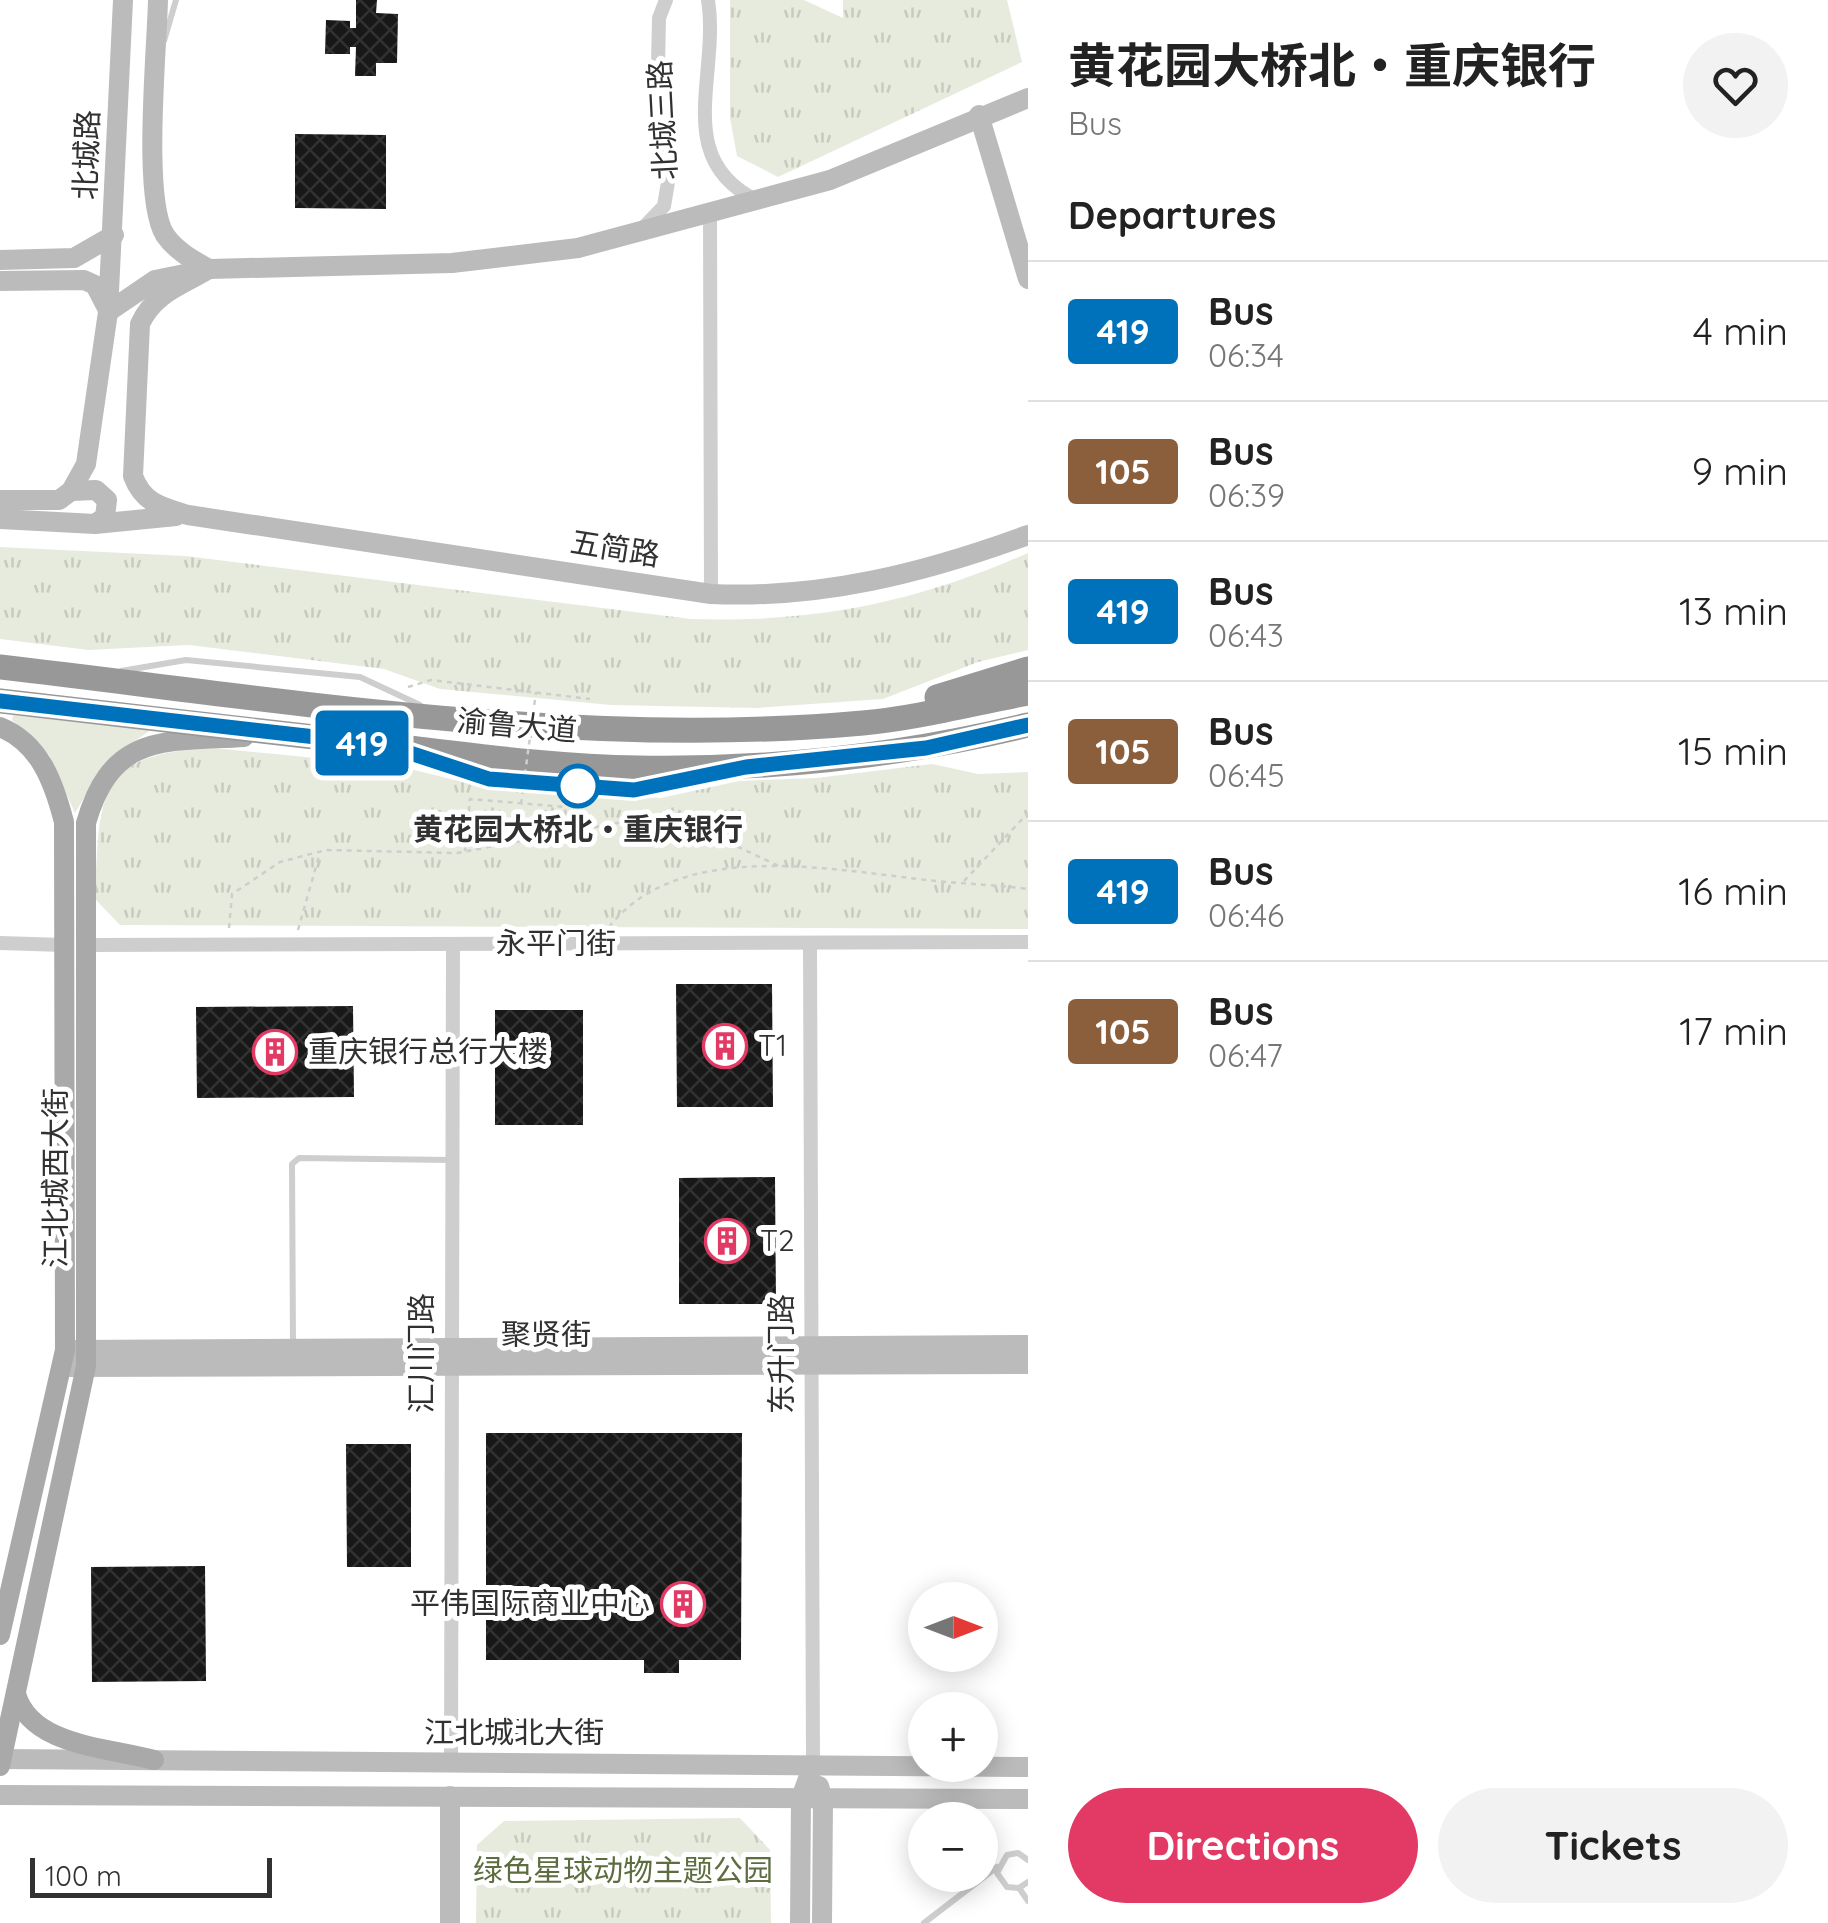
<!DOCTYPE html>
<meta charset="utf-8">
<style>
:root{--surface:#fff;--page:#f2f2f2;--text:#222;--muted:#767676;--line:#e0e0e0;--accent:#e23a65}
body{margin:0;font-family:Quicksand,"Noto Sans SC",sans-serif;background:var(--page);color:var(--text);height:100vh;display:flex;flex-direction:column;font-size:38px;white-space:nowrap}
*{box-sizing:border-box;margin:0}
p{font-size:32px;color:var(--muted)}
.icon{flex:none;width:55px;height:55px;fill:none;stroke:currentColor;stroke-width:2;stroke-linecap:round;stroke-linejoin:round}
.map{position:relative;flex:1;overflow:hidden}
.details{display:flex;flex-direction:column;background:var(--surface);width:800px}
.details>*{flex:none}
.badge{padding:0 20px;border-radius:8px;font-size:35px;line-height:65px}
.needle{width:65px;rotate:90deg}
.tools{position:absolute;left:908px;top:1582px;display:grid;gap:20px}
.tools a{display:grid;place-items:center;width:90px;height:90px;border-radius:50%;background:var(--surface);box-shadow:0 5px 25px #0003;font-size:50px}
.scale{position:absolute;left:30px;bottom:25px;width:242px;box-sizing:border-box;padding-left:10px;border:5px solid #313131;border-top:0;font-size:28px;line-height:35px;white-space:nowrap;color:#313131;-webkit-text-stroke:8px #fff;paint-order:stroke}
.map>.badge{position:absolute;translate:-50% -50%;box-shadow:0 0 0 5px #fff}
h2{padding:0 40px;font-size:38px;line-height:90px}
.round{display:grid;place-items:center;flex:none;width:105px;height:105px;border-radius:52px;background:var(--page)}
.overview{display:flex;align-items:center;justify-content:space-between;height:170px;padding:0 40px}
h1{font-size:48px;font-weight:700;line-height:75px}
.cta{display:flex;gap:20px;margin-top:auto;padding:20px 40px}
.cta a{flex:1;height:115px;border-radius:60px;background:var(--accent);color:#fff;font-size:40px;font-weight:700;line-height:115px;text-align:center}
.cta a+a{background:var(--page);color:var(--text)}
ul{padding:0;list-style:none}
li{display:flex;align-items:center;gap:30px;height:140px;padding:0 40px;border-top:2px solid var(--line)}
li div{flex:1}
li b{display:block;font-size:38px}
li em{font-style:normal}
li .badge{min-width:110px;font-weight:700;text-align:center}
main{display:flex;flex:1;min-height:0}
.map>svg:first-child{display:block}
.green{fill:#e7ebdd}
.park{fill:url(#park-tufts)}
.building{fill:url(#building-cross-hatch)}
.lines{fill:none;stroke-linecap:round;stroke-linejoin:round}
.path{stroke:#cecece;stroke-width:2.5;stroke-dasharray:5 5;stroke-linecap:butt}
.lane{stroke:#cecece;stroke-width:6}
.street{stroke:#cecece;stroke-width:14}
.secondary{stroke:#bbb;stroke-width:20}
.primary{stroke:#a9a9a9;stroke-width:20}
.highway{stroke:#989898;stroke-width:25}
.path-bridge{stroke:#cecece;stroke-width:2.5;stroke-dasharray:5 5;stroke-linecap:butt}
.line-casing{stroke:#fff;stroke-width:22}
.line{stroke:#0072bc;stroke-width:15}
.stop-dot{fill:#fff;stroke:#0072bc;stroke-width:5}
.labels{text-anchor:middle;stroke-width:10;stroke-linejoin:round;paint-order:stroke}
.street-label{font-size:30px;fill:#313131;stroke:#fff}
.stop-label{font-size:30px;font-weight:bold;fill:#313131;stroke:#fff}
.poi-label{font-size:30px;fill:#313131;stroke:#fff;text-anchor:start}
.park-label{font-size:30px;fill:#5d6d3f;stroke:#fff}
</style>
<main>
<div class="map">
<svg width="1028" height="1923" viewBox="0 0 1028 1923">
<defs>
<pattern id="park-tufts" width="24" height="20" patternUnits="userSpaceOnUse" patternTransform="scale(2.5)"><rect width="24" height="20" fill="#e7ebdd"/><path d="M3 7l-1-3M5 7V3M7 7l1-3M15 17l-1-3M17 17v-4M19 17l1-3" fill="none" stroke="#c7cabe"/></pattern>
<pattern id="building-cross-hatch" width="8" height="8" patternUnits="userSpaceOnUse" patternTransform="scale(2.5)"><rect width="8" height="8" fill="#181818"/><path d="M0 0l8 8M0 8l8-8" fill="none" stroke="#313131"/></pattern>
</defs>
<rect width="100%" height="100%" fill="#fff"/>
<polygon class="green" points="13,715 147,730 149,731 104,764 75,813 49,755 12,720"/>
<g class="park">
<polygon points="730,0 804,0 843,18 843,0 1007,0 1022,62 778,177 737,156 730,118"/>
<path d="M0,547l186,9 505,63c123,4 224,-16 337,-66v97l-50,12 -95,37 -127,9 -145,-3 -171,-16 -56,-20 -195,-24 -101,5 -88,-11z"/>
<path d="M213,748l185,18 85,21 178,11 78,-17 77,-3 116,-14 46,10 50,-2v157l-908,-4 -25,-26c5,-103 -1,-146 118,-151z"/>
<polygon points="740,1818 770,1850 771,1923 476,1923 477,1845 504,1821"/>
</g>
<g class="building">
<polygon points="356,0 377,0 376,13 398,14 397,63 376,63 376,76 355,76 356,47 350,47 350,54 325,54 326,20 350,21 350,28 356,28"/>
<polygon points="295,134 386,135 386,209 295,208"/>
<polygon points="676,984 772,984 773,1107 677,1107"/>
<polygon points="353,1006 354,1097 197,1098 196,1007"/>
<rect x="495" y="1010" width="88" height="115"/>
<polygon points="775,1177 776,1304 679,1304 679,1178"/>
<polygon points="486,1433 742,1433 741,1660 679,1660 679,1673 644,1673 644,1660 486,1660"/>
<polygon points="346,1444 411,1444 411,1567 347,1567"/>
<polygon points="205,1566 206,1681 92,1682 91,1567"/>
<rect x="504" y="1719" width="36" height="20"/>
</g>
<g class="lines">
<g class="path">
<polyline points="408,687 431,680 590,699"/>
<polyline points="465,851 470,799 565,807 567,827"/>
<polyline points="964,881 1028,813"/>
<path d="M609,927c72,-91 228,-56 327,-46 31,3 61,4 92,8"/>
<polyline points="229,928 232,894 280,862 326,850 457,853 655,816 691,825 781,867"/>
<polyline points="298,930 319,856"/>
</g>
<g class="lane">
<polyline points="164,41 176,0"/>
<polyline points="121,671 186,660 360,677 420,705"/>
<path d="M439,763c79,25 168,33 248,16"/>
<polyline points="293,1345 292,1164 299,1158 452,1160"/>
<polyline points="1028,1860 1018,1853 1007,1855 997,1873 1007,1887 1019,1888 1028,1882"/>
<polyline points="1019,1888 1028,1901"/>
<polyline points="924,1923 997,1867"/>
</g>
<g class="street">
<path d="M708,0c12,76 -37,159 50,201"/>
<polyline points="710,215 711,594"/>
<polyline points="643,228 664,206 668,182 658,66 659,18 666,0"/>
<polyline points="0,943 64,945"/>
<polyline points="810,943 813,1765"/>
<polyline points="85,945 1028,942"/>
<polyline points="451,1763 453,944"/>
</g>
<g class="secondary">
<path d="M158,0c-1,49 -16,199 7,235 11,16 28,25 44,34"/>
<polyline points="979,115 1028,279"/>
<polyline points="0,260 74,258 114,235"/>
<path d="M209,269c-28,17 -55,24 -69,55l-7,152c10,27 28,31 55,39l523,79c111,5 213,-21 317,-59"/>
<polyline points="0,281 84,280 95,285 108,310"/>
<polyline points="108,312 155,280 209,269 452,263 578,248 830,180 1028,98"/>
<polyline points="71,491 96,490 107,500 105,517 95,524"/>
<polyline points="0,500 59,500 71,491 86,464 108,312 123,0"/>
<polyline points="0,519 95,524 176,516"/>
<polyline points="70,1350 1028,1345"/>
<polyline points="63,1367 1028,1364"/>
<polyline points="0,1759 1028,1767"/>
<polyline points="819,1786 823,1799 822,1923"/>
<polyline points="0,1795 1028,1799"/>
<polyline points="450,1923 450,1796"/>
<polyline points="800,1923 801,1798 813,1765"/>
</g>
<g class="primary">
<path d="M0,727c40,16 54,56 64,95l1,528 -65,285"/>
<path d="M16,1694c15,52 90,53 138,66"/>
<path d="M0,1766l86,-400v-543c26,-91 79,-81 158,-86"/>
</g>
<g class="highway">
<path d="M0,667c285,33 576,82 863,56 55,-5 111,-20 165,-30"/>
<polyline points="937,697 1028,669"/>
<path d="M0,701c125,15 250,29 375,43 88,10 176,23 264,24 130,2 262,-12 389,-43"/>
</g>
<polyline class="path-bridge" points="521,804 536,692"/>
</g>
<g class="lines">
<defs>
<polyline id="line" points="0,701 386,745 489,779 634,790 746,767 926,748 1028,725"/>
</defs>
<use href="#line" class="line-casing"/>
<use href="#line" class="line"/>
</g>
<defs>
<symbol id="building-ring" viewBox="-11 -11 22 22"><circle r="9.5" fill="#fff" stroke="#e23a65" stroke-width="1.5"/><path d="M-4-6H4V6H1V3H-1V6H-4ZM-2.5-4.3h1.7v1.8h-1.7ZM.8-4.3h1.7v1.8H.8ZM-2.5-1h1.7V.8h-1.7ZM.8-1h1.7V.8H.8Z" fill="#e23a65"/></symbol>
</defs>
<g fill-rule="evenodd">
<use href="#building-ring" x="700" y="1021" width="50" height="50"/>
<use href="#building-ring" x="250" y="1027" width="50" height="50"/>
<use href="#building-ring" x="702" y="1216" width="50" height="50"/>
<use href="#building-ring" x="658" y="1579" width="50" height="50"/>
</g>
<circle class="stop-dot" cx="578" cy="786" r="20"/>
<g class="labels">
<g class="street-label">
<text transform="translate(663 120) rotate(-93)" y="10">北城三路</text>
<text transform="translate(87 155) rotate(-88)" y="10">北城路</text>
<text transform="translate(615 549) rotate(9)" y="10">五简路</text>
<text transform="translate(517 726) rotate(5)" y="10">渝鲁大道</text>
<text x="556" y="954">永平门街</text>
<text transform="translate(56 1178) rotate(-90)" y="10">江北城西大街</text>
<text x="546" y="1345">聚贤街</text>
<text transform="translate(422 1353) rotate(-90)" y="10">汇川门路</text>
<text transform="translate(782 1354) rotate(-90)" y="10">东升门路</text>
<text x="514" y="1743">江北城北大街</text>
</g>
<g class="stop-label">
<text x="578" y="840">黄花园大桥北‧重庆银行</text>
</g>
<g class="poi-label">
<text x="758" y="1056">T1</text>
<text x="308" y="1062">重庆银行总行大楼</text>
<text x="760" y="1251">T2</text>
<text x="650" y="1614" text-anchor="end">平伟国际商业中心</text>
</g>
<g class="park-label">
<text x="623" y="1881">绿色星球动物主题公园</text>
</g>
</g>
</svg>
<div class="tools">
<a><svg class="needle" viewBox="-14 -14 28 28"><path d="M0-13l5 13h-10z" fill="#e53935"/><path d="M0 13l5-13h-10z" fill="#767676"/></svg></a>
<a>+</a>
<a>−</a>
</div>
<div class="scale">100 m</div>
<b class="badge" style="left:362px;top:743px;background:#0072bc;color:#fff">419</b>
</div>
<section class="details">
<div class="overview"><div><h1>黄花园大桥北‧重庆银行</h1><p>Bus</p></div><a class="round"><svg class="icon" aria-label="heart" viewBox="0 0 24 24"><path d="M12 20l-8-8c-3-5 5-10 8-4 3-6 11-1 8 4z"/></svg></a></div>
<h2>Departures</h2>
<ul>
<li><span class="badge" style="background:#0072bc;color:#fff">419</span><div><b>Bus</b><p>06:34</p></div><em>4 min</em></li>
<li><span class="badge" style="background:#8b5e3c;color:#fff">105</span><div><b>Bus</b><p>06:39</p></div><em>9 min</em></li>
<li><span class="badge" style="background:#0072bc;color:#fff">419</span><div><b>Bus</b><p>06:43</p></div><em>13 min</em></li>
<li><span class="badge" style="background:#8b5e3c;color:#fff">105</span><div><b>Bus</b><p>06:45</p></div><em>15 min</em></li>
<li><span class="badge" style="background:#0072bc;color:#fff">419</span><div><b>Bus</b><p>06:46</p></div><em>16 min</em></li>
<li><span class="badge" style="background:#8b5e3c;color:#fff">105</span><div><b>Bus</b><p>06:47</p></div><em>17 min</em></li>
</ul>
<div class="cta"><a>Directions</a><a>Tickets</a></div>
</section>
</main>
